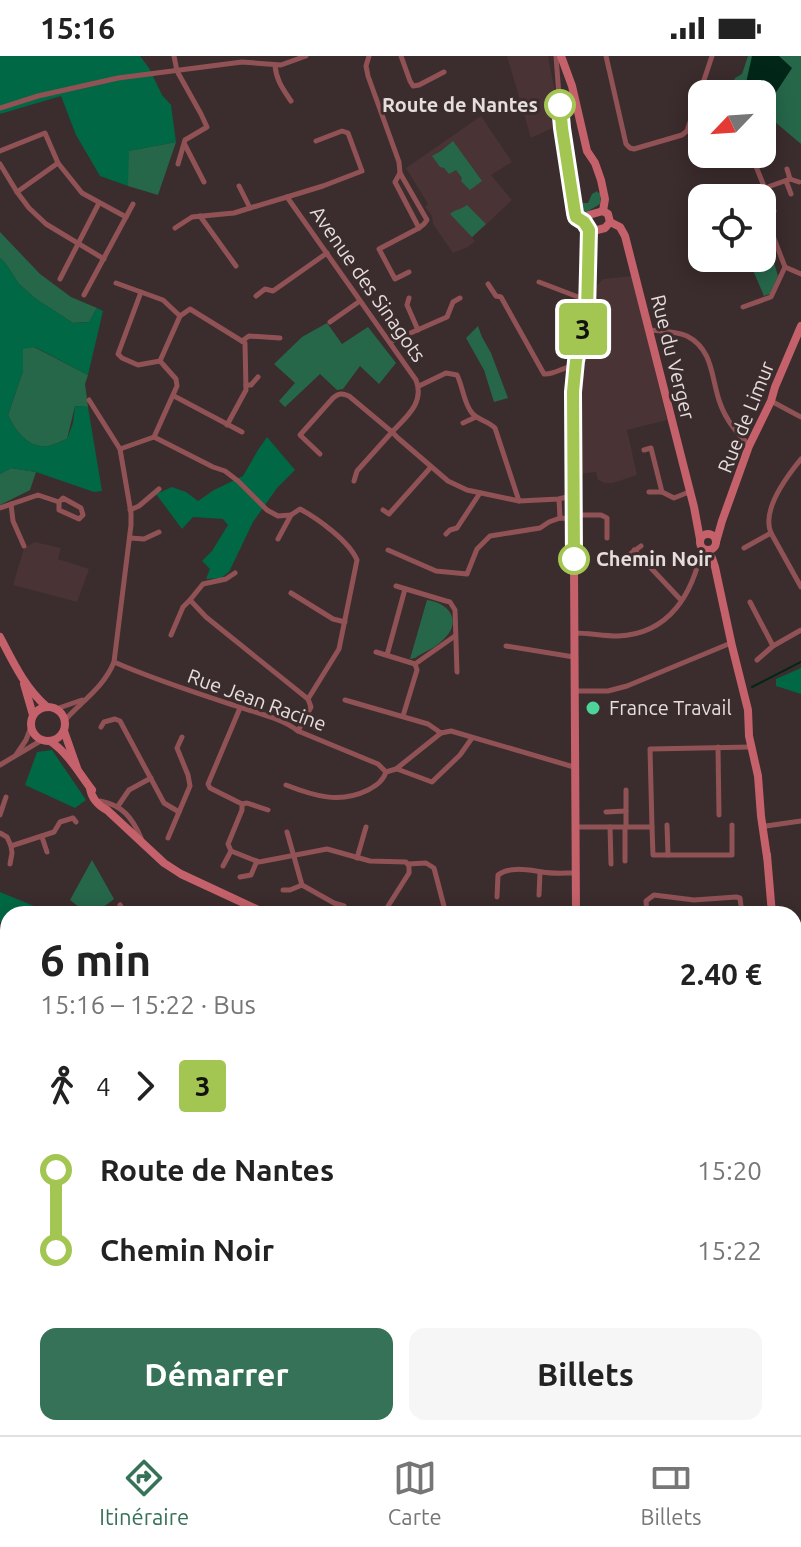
<!DOCTYPE html>
<html lang="fr">
<meta charset="utf-8">
<style>
:root{--surface:#fff;--page:#f6f6f6;--text:#222;--muted:#767676;--line:#e0e0e0;--accent:#367258}
body{margin:0;font-family:Ubuntu,sans-serif;background:var(--page);color:var(--text);height:100vh;display:flex;flex-direction:column;font-size:30px;white-space:nowrap}
*{box-sizing:border-box;margin:0}
p{font-size:26px;color:var(--muted)}
.icon{flex:none;width:44px;height:44px;fill:none;stroke:currentColor;stroke-width:2;stroke-linecap:round;stroke-linejoin:round}
.map{position:relative;flex:1;overflow:hidden}
.sheet{position:absolute;left:0px;top:850px;width:802px;height:530px;display:flex;flex-direction:column;background:var(--surface);border-radius:24px 24px 0 0;box-shadow:0 4px 20px #0003}
.sheet>*{flex:none}
.badge{padding:0 16px;border-radius:6px;font-size:28px;line-height:52px}
.needle{width:52px;rotate:245deg}
.tools{position:absolute;left:688px;top:24px;display:grid;gap:16px}
.tools a{display:grid;place-items:center;width:88px;height:88px;border-radius:16px;background:var(--surface);box-shadow:0 4px 20px #0003;font-size:40px}
.map>.badge{position:absolute;translate:-50% -50%;box-shadow:0 0 0 4px #fff}
.legs{display:flex;align-items:center;gap:12px;height:88px;padding:0 40px;font-size:26px}
.legs p{margin-inline-start:auto}
.summary{display:flex;align-items:center;justify-content:space-between;height:136px;padding:0 40px}
h1{font-size:44px;font-weight:700;line-height:60px}
.button{display:flex;gap:16px;margin-top:auto;padding:16px 40px}
.button a{flex:1;height:92px;border-radius:16px;background:var(--accent);color:#fff;font-size:32px;font-weight:700;line-height:92px;text-align:center}
.button a+a{background:var(--page);color:var(--text)}
ul{padding:0 40px;list-style:none}
li{display:flex;align-items:center;gap:28px;height:80px;font-size:30px}
li i{display:grid;place-items:center;width:12px;height:100%;margin:0 10px;background:currentColor}
li i::after{content:'';width:20px;height:20px;margin:-10px;border:6px solid;border-radius:50%;background:var(--surface)}
li p{margin-inline-start:auto}
li:first-child i{background:linear-gradient(#0000 50%,currentColor 0)}
li:last-child i{background:linear-gradient(currentColor 50%,#0000 0)}
.status{display:flex;justify-content:space-between;align-items:center;height:56px;padding:0 40px;background:var(--surface);direction:ltr}
.status svg{height:22px;fill:currentColor}
.menu{display:flex;justify-content:space-around;align-items:center;height:112px;border-top:2px solid var(--line);background:var(--surface);font-size:22px;color:var(--muted)}
.menu a{display:grid;justify-items:center;gap:4px}
.menu .active{color:var(--accent)}
.map>svg:first-child{display:block}
.built{fill:#493334}
.green{fill:#26674a}
.forest{fill:#006844}
.water{fill:#022718}
.lines{fill:none;stroke-linecap:round;stroke-linejoin:round}
.stream{stroke:#022718;stroke-width:2}
.street{stroke:#915256;stroke-width:5}
.secondary{stroke:#c5616a;stroke-width:8}
.line-1-casing{stroke:#fff;stroke-width:18}
.line-1{stroke:#a3c653;stroke-width:12}
.stop-1-dot{fill:#fff;stroke:#a3c653;stroke-width:4}
.poi-dot{fill:#4ed399;stroke:#3b2c2d;stroke-width:3}
.labels{text-anchor:middle;stroke-width:6;stroke-linejoin:round;paint-order:stroke}
.stop-label{font-size:20px;font-weight:bold;fill:#e6dddd;stroke:#3b2c2d;text-anchor:end}
.street-label{font-size:20px;fill:#e6dddd;stroke:#3b2c2d}
.poi-label{font-size:20px;fill:#e6dddd;stroke:#3b2c2d;text-anchor:start}
</style>
<div class="status"><b>15:16</b><svg viewBox="0 0 49 12"><path d="M0 12V9h3v3zM5 12V6h3v6zM10 12V3h3v9zM15 12V0h3v12zM26 1h20v11H26zM47 4h2v5h-2z"/></svg></div>
<div class="map">
<svg width="801" height="1379" viewBox="0 0 801 1379">
<rect width="100%" height="100%" fill="#3b2c2d"/>
<g class="built">
<polygon points="507,0 548,0 561,68 531,82"/>
<polygon points="481,60 512,106 491,119 512,144 472,182 475,185 468,191 453,197 433,168 432,160 425,151 428,148 406,112"/>
<polygon points="632,220 667,364 627,374 637,419 613,427 605,427 598,424 596,416 579,418 577,346 579,320 593,233 603,223"/>
<polygon points="35,486 61,492 58,503 89,513 77,546 13,529 24,492"/>
</g>
<g class="green">
<polygon points="748,0 801,0 801,88 762,55 762,38 741,38 732,31 735,22 742,18"/>
<polygon points="453,85 482,125 470,134 461,125 462,122 456,114 449,118 444,112 440,111 432,100 441,95"/>
<polygon points="176,86 158,139 128,130 128,95"/>
<polygon points="597,135 598,137 601,136 600,148 585,157 580,156 575,149 581,147 588,147 592,138"/>
<path d="M467,149l19,19 -14,13 -22,-23c5,-5 11,-4 17,-9z"/>
<polygon points="0,176 40,218 71,241 97,252 89,266 73,267 36,243 19,228 6,208 0,202"/>
<polygon points="773,203 778,220 770,238 764,240 752,212"/>
<polygon points="327,267 342,288 368,271 396,307 379,328 360,310 343,333 337,334 320,318 285,351 279,345 295,327 274,308 302,281"/>
<polygon points="478,270 482,281 491,297 508,342 494,346 484,314 466,282"/>
<path d="M34,291l54,28 -3,9 3,23 -13,-1 -8,33c-5,2 -13,6 -19,7 -20,3 -33,-16 -40,-31l15,-44v-23z"/>
<polygon points="11,412 36,416 30,434 0,449 0,418"/>
<path d="M427,544c23,3 36,22 16,40 -8,8 -19,12 -28,18l-5,1z"/>
<path d="M92,804l22,39c-17,14 -26,16 -44,1z"/>
</g>
<g class="forest">
<polygon points="0,0 140,0 149,12 162,39 171,49 176,86 129,95 128,130 100,120 76,79 61,40 0,58"/>
<path d="M0,202l6,6 13,20 17,15 37,24 16,-1 8,-14 6,3 -15,64 -53,-28 -12,2v22l-15,44c7,15 20,34 40,31 6,-1 14,-5 19,-7l6,-16 2,-17 13,1 14,84 -8,1 -58,-20 -25,-4 -11,6z"/>
<polygon points="267,381 295,414 277,432 253,466 229,516 221,522 206,523 210,513 202,505 212,495 228,469 223,463 193,461 182,473 156,438 172,431 186,436 198,445 214,434 243,420 258,394"/>
<polygon points="801,612 801,638 776,630 776,623"/>
<polygon points="52,694 86,744 75,752 25,729 37,696"/>
<polygon points="0,836 34,850 43,858 8,858 8,868 0,866"/>
<polygon points="8,927 8,1007 0,1012 0,936"/>
</g>
<polygon class="water" points="752,0 779,0 792,12 769,47 762,41 762,38 758,38 746,27"/>
<g class="lines">
<polyline class="stream" points="752,631 801,606"/>
<g class="street">
<polyline points="174,0 177,15 201,58 207,71 185,84 178,108"/>
<polyline points="369,0 366,10 368,20 399,106 400,117 395,126 419,172 379,193 395,223 409,216"/>
<polyline points="401,0 410,25 413,30 419,29 444,16"/>
<polyline points="556,0 561,66 575,157 576,161 583,166"/>
<polyline points="606,0 626,88 630,92 634,93 682,79 687,75 712,0"/>
<path d="M275,9c1,15 8,24 16,36"/>
<polyline points="0,52 38,40 118,22 242,6 281,9 306,0"/>
<polyline points="185,89 204,126"/>
<polyline points="0,95 45,77 58,107 82,137 126,161"/>
<polyline points="751,98 774,155 765,159 785,211 801,218"/>
<polyline points="0,108 17,136 29,152 46,168 104,203"/>
<polyline points="787,113 790,123"/>
<polyline points="400,117 427,164 424,168 419,172"/>
<polyline points="786,125 791,138"/>
<path d="M239,130l11,22 37,-11 129,183c9,23 -10,37 -24,52l6,6 50,43 19,9 52,11 40,-2 15,-4"/>
<polyline points="716,132 720,142"/>
<polyline points="765,132 790,123 799,126"/>
<polyline points="17,136 58,107"/>
<polyline points="287,141 323,130 362,115 348,77 342,75 316,85"/>
<polyline points="200,160 236,210"/>
<polyline points="175,172 192,161 234,157 250,152"/>
<polyline points="702,200 702,199"/>
<polyline points="708,202 712,211"/>
<polyline points="743,202 746,211"/>
<polyline points="60,223 99,147"/>
<polyline points="539,226 586,244"/>
<polyline points="116,227 163,244 180,260 160,305 176,323 177,330 154,381 120,393"/>
<path d="M488,228l8,12 5,1 43,77c11,1 20,-8 31,-8"/>
<polyline points="141,236 118,298 122,302 138,309 160,305"/>
<polyline points="84,239 133,148"/>
<polyline points="256,240 265,233 273,235 327,197"/>
<polyline points="409,242 407,249 418,274"/>
<polyline points="743,251 771,241 785,211"/>
<polyline points="180,260 190,253 245,287 246,334 227,369"/>
<polyline points="330,266 360,245"/>
<path d="M649,274c12,1 27,1 38,6 27,14 24,43 33,67 6,17 16,29 29,42"/>
<polyline points="242,285 249,280 280,282"/>
<polyline points="390,286 447,261 453,246 460,242"/>
<polyline points="246,329 251,329 258,321"/>
<path d="M419,330l27,-13 11,2c6,12 7,29 15,38 6,7 16,8 23,15l24,73"/>
<polyline points="174,340 242,376"/>
<polyline points="771,345 801,361"/>
<polyline points="463,367 476,361"/>
<polyline points="154,381 213,411 225,415 238,425 267,454 278,460 291,459"/>
<polyline points="644,394 651,392 662,436"/>
<path d="M320,398l-20,-19 33,-37c6,-5 9,-5 16,-2l43,36 -35,39 -3,10"/>
<polyline points="649,436 662,436 674,442 689,436"/>
<polyline points="559,443 560,462"/>
<polyline points="11,448 13,465 24,490"/>
<polyline points="0,452 38,439 59,446 63,442 81,452 83,459 79,463 59,454 59,446"/>
<polyline points="130,454 139,450 159,433"/>
<polyline points="383,454 389,458 431,411"/>
<polyline points="574,459 601,459 607,462 607,482"/>
<path d="M771,477c-10,-23 16,-57 30,-74"/>
<polyline points="446,478 450,474 457,472 480,437"/>
<polyline points="130,482 144,483 159,476"/>
<path d="M278,483l13,-24 9,-6c17,9 49,32 57,51l-18,89 -31,50 3,8 -13,24"/>
<polyline points="744,492 771,477 801,531"/>
<polyline points="388,494 436,515 467,518 477,493 490,480 540,472 549,466 560,462 574,463"/>
<polyline points="634,494 681,544"/>
<polyline points="626,501 641,490"/>
<polyline points="235,517 226,523 203,528 190,544 206,561 308,643"/>
<polyline points="396,530 446,545 450,546 455,554 457,616"/>
<polyline points="291,537 333,563 345,566"/>
<polyline points="750,546 773,590"/>
<path d="M574,577c15,0 29,3 44,3 52,-2 75,-43 84,-88"/>
<polyline points="171,579 183,551 190,544"/>
<polyline points="506,590 574,601"/>
<polyline points="376,596 415,608"/>
<polyline points="387,599 405,533"/>
<polyline points="757,604 773,590 801,574"/>
<path d="M114,606c39,17 79,30 119,43 20,7 49,13 65,26l80,33 8,8"/>
<polyline points="415,608 455,580"/>
<polyline points="576,635 608,635 627,630 731,587"/>
<polyline points="345,644 428,668 441,677 451,675 574,711"/>
<polyline points="240,652 208,728 210,732 242,748 242,754 228,788 231,795 259,806 327,793 370,805 406,806 409,810 409,817 383,858"/>
<polyline points="56,653 82,644"/>
<polyline points="403,660 417,614 415,608"/>
<path d="M65,664c17,-19 39,-33 49,-58l17,-137v-12l-11,-64 -31,-49"/>
<polyline points="101,671 104,666 115,663 120,665 164,747 179,756"/>
<polyline points="718,691 719,759"/>
<polyline points="16,699 26,684 31,671"/>
<polyline points="0,709 42,684"/>
<polyline points="397,713 432,726 460,699 472,682"/>
<path d="M286,729c28,11 54,19 82,5 9,-5 15,-9 18,-18l10,-3 45,-36"/>
<polyline points="626,734 626,771"/>
<path d="M100,745c22,4 32,16 41,37"/>
<polyline points="242,748 247,747 268,754"/>
<polyline points="118,750 129,734 151,722"/>
<polyline points="606,756 626,755"/>
<polyline points="0,759 6,741"/>
<polyline points="667,769 668,799"/>
<polyline points="766,770 801,765"/>
<polyline points="576,771 652,771 650,693 751,691"/>
<polyline points="610,771 611,808"/>
<polyline points="625,771 625,805"/>
<polyline points="652,771 653,799 732,799 732,769"/>
<polyline points="287,776 302,829 334,847 344,850"/>
<polyline points="0,777 7,781 11,790 54,776 60,766 73,762 76,766"/>
<polyline points="42,781 47,796"/>
<polyline points="168,782 190,730 188,719 177,692 182,681"/>
<polyline points="357,802 366,771"/>
<polyline points="10,808 12,797 11,790"/>
<polyline points="408,808 426,807 434,812 446,858"/>
<polyline points="223,810 231,795"/>
<polyline points="240,821 251,819 257,805"/>
<polyline points="283,834 290,834 302,829"/>
<polyline points="539,839 540,816"/>
<path d="M497,841l1,-22c12,-9 30,-5 44,-3 11,2 23,1 33,1"/>
<polyline points="120,849 126,858"/>
<polyline points="647,858 646,845 654,839 694,844 736,841 740,842 742,858"/>
<polyline points="799,906 796,900 801,897"/>
<polyline points="0,1085 8,1085"/>
<polyline points="794,1104 801,1103"/>
<polyline points="0,1181 8,1184"/>
<polyline points="0,1259 8,1246"/>
<polyline points="794,1326 801,1328"/>
<polyline points="694,1372 694,1379"/>
<polyline points="772,1372 776,1378"/>
<polyline points="542,1379 546,1377 558,1377"/>
</g>
<g class="secondary">
<polyline points="561,0 572,30 587,95 595,107 601,124 605,143 603,155"/>
<polygon points="603,155 608,158 610,166 605,172 593,175 586,171 584,166 589,159"/>
<polyline points="610,166 620,171 625,180 694,451 700,483"/>
<circle cx="708" cy="486" r="8"/>
<polyline points="716,486 722,465 749,390 771,345 775,331 801,270"/>
<polyline points="706,494 712,502 715,511 732,590 748,654 749,680 758,720 761,760 767,801"/>
<path d="M0,581c13,25 25,51 47,70"/>
<polyline points="24,628 33,659"/>
<circle cx="48" cy="668" r="17"/>
<polyline points="64,675 77,712"/>
<path d="M50,685c18,12 29,32 42,49"/>
<path d="M90,732c1,9 8,18 17,22l57,53 17,11 86,40"/>
<polyline points="767,799 772,858"/>
<polyline points="576,858 573,336 576,305 587,256 589,174"/>
<polyline points="794,929 801,936"/>
<polyline points="794,964 801,957"/>
<polyline points="794,1176 801,1214"/>
<polyline points="0,1266 8,1271"/>
<polyline points="160,1372 170,1379"/>
<polyline points="558,1379 559,1372"/>
</g>
</g>
<g class="lines">
<defs>
<polyline id="line-1" points="560,49 562,72 575,157 576,161 584,166 589,174 587,256 576,305 573,336 574,503"/>
</defs>
<use href="#line-1" class="line-1-casing"/>
<use href="#line-1" class="line-1"/>
</g>
<g class="stop-1-dot">
<circle cx="560" cy="49" r="14"/>
<circle cx="574" cy="503" r="14"/>
</g>
<circle class="poi-dot" cx="593" cy="652" r="8"/>
<g class="labels">
<g class="stop-label">
<text x="538" y="56">Route de Nantes</text>
<text x="596" y="510" text-anchor="start">Chemin Noir</text>
</g>
<g class="street-label">
<text transform="translate(368 228) rotate(55)" y="7">Avenue des Sinagots</text>
<text transform="translate(673 301) rotate(76)" y="7">Rue du Verger</text>
<text transform="translate(746 361) rotate(-68)" y="7">Rue de Limur</text>
<text transform="translate(257 644) rotate(20)" y="7">Rue Jean Racine</text>
</g>
<g class="poi-label">
<text x="609" y="659">France Travail</text>
</g>
</g>
</svg>
<div class="tools">
<a><svg class="needle" viewBox="-14 -14 28 28"><path d="M0-13l5 13h-10z" fill="#e53935"/><path d="M0 13l5-13h-10z" fill="#767676"/></svg></a>
<a><svg class="icon" aria-label="locate" viewBox="0 0 24 24"><circle cx="12" cy="12" r="6"/><path d="M12 2v4M12 18v4M2 12h4M18 12h4"/></svg></a>
</div>
<b class="badge" style="left:583px;top:273px;background:#a3c653;color:#111">3</b>
<section class="sheet">
<div class="summary"><div><h1>6 min</h1><p>15:16 – 15:22 · Bus</p></div><b>2.40 €</b></div>
<div class="legs"><svg class="icon" aria-label="walk" viewBox="0 0 24 24"><circle cx="13" cy="4" r="2"/><path d="M13 8l-2 6 4 7M11 14l-3 7M7 12l3-4h3l4 4"/></svg>4<svg class="icon" aria-label="forward" viewBox="0 0 24 24"><path d="M9 5l7 7-7 7"/></svg><b class="badge" style="background:#a3c653;color:#111">3</b></div>
<ul>
<li><i style="color:#a3c653"></i><b>Route de Nantes</b><p>15:20</p></li>
<li><i style="color:#a3c653"></i><b>Chemin Noir</b><p>15:22</p></li>
</ul>
<div class="button"><a>Démarrer</a><a>Billets</a></div>
</section>
</div>
<nav class="menu">
<a class="active"><svg class="icon" aria-label="directions" viewBox="0 0 24 24"><path d="M12 3l9 9-9 9-9-9zM9 14v-3h6M13 9l2 2-2 2"/></svg>Itinéraire</a>
<a><svg class="icon" aria-label="map" viewBox="0 0 24 24"><path d="M3 6l6-2 6 2 6-2v14l-6 2-6-2-6 2zM9 4v14M15 6v14"/></svg>Carte</a>
<a><svg class="icon" aria-label="tickets" viewBox="0 0 24 24"><path d="M3 7h18v10H3zM15 7v10"/></svg>Billets</a>
</nav>
